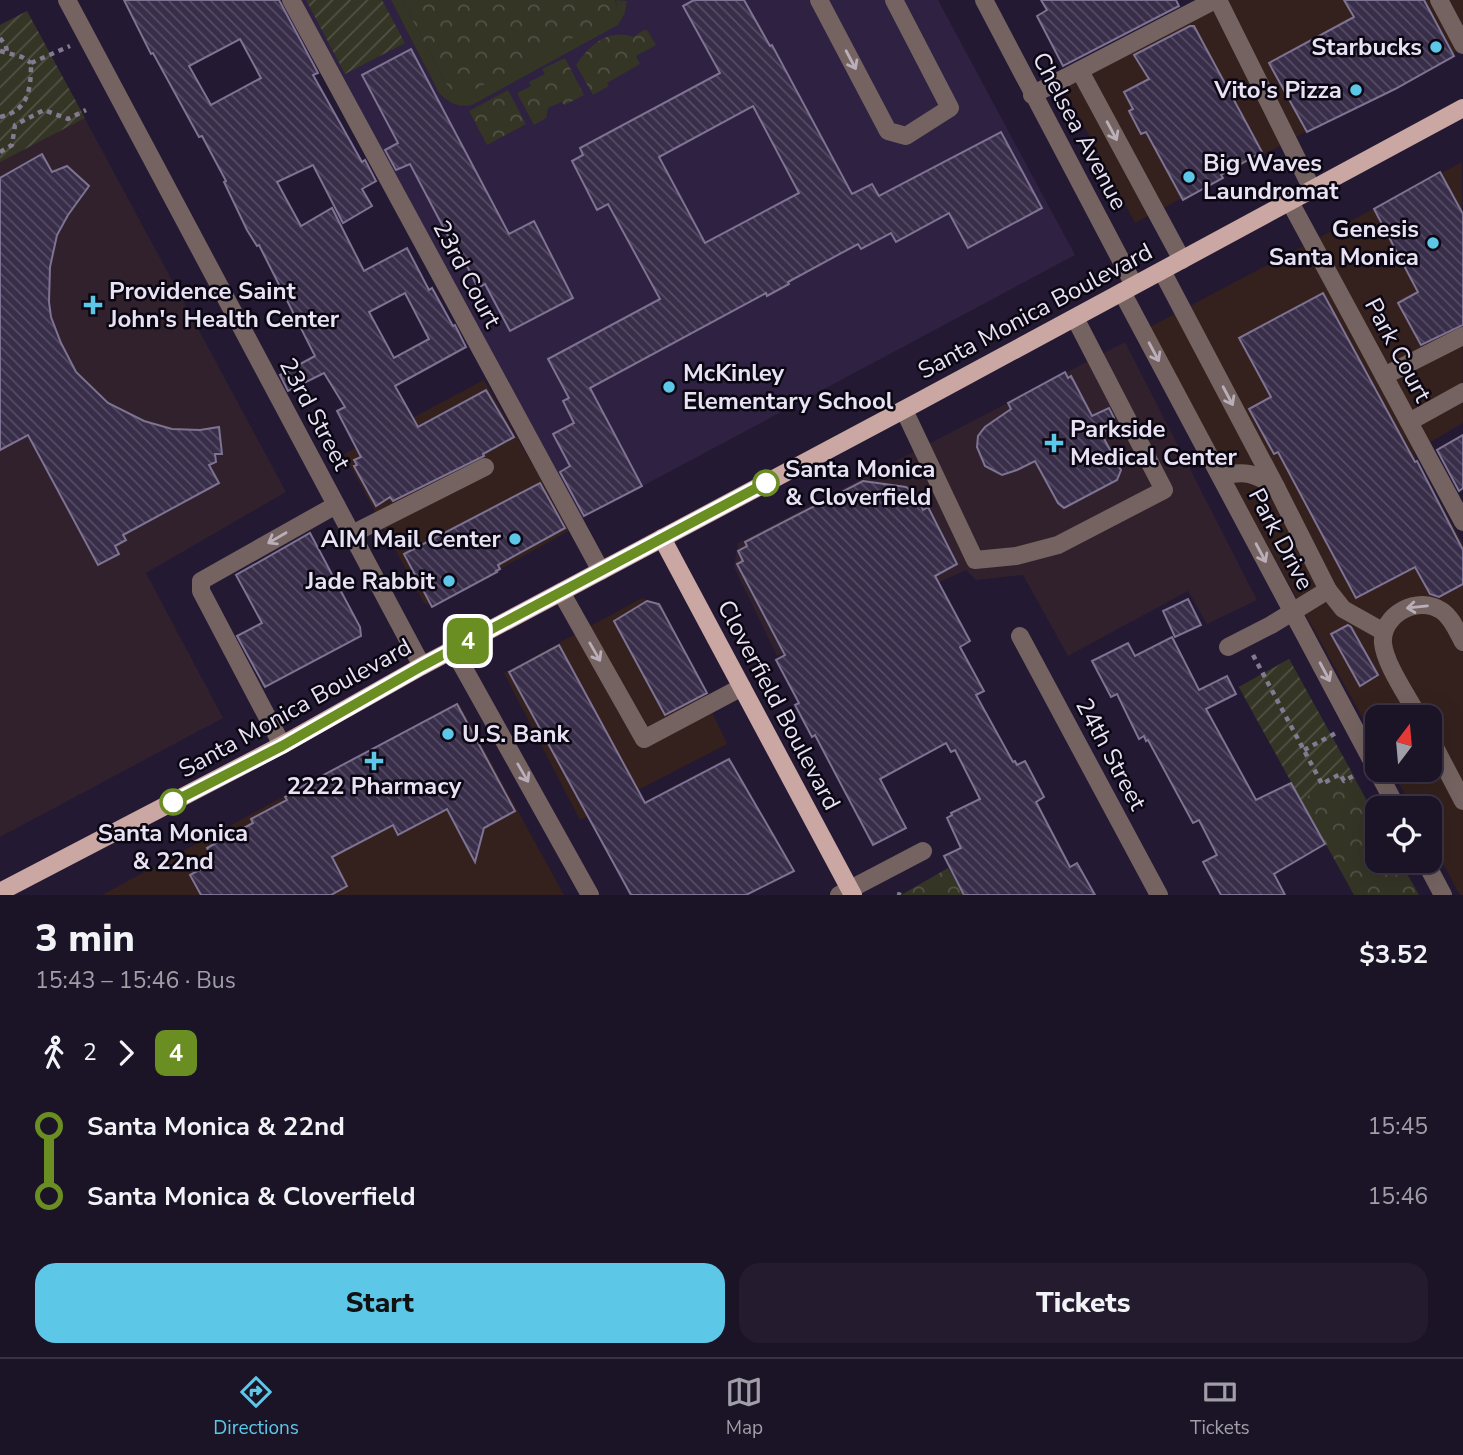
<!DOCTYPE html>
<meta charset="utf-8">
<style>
:root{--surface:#1b1326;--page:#241c2e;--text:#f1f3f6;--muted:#a09ea7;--line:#393243;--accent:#5dc7e8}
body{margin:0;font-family:"Nunito Sans",sans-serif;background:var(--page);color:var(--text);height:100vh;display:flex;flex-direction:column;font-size:26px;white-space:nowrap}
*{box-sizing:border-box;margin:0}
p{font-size:23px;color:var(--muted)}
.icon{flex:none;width:38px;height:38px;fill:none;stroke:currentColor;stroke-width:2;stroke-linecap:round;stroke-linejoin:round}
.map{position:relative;height:895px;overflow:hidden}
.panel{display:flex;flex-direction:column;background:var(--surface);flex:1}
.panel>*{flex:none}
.badge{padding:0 14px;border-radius:10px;font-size:24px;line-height:46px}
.needle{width:46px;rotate:16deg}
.tools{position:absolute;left:1365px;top:705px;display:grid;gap:14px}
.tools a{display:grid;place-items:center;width:77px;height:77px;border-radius:14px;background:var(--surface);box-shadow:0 7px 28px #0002,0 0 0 2px var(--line);font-size:35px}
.map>.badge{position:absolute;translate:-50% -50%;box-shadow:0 0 0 4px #fff}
.legs{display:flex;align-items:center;gap:10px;height:77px;padding:0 35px;font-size:23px}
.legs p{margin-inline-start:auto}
.headline{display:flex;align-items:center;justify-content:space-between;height:119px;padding:0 35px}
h1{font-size:38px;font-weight:800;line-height:52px}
.action{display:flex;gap:14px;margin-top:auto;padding:14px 35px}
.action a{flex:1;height:80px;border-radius:21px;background:var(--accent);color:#111;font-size:28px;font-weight:800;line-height:80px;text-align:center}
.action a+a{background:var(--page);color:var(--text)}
ul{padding:0 35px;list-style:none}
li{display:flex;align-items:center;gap:24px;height:70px;font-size:26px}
li i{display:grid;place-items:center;width:10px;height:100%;margin:0 9px;background:currentColor}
li i::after{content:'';width:18px;height:18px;margin:-9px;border:5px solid;border-radius:50%;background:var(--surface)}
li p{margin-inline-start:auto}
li:first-child i{background:linear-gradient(#0000 50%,currentColor 0)}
li:last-child i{background:linear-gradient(currentColor 50%,#0000 0)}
.tab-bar{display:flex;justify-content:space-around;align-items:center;height:98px;border-top:2px solid var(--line);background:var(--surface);font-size:19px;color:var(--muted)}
.tab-bar a{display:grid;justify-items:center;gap:4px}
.tab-bar .on{color:var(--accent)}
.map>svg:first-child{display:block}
.commercial{fill:#34211d}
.built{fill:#2e2141}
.medical{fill:#30212d}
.grass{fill:#343525}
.park{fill:url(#park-crowns)}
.garden{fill:url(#garden-furrows)}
.building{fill:url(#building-back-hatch);stroke:#7e7392;stroke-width:2;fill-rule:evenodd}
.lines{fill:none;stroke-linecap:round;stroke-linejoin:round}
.path{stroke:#837a90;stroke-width:4.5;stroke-dasharray:5 5;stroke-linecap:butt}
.minor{stroke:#746361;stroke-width:18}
.major{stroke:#caa7a3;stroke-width:18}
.oneway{stroke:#baafb9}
.line-1-casing{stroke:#fff;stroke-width:16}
.line-1{stroke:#6b8e23;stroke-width:10}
.poi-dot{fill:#5dc7e8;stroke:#0b0712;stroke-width:2.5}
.stop-1-dot{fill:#fff;stroke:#6b8e23;stroke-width:3.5}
.labels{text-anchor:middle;stroke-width:5;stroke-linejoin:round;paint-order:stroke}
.poi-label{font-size:24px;font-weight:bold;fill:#e8e2f4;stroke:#0b0712;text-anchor:end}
.street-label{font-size:24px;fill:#e8e2f4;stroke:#0b0712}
.stop-label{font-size:24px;font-weight:bold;fill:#e8e2f4;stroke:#0b0712;text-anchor:start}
</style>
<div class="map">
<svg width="1463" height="895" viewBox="0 0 1463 895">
<defs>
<pattern id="park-crowns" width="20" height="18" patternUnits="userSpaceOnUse" patternTransform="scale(1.75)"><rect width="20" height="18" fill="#343525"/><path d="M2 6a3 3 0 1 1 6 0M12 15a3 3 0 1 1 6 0" fill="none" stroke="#515245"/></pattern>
<pattern id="garden-furrows" width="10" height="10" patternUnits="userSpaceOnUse" patternTransform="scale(1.75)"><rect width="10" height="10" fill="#343525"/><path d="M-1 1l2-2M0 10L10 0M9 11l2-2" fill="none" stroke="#515245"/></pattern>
<pattern id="building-back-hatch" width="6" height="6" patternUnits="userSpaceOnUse" patternTransform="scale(1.75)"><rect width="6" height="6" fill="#392e49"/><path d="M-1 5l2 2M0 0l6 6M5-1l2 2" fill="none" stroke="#564c64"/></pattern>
</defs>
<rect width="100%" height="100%" fill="#241933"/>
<g class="commercial">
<polygon points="1198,0 1463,0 1463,48 1135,223 1057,75"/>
<polygon points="1462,162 1463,423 1413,452 1463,544 1463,895 1460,895 1430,840 1430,808 1413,808 1391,770 1430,770 1430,718 1377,718 1377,744 1148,328"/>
<polygon points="484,380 570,530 434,606 424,603 344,454"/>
<polygon points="642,598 662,605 727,744 580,820 504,673"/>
<polygon points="458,702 564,895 102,895"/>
</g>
<polygon class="built" points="301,0 938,0 1075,255 581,519"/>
<g class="medical">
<polygon points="27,11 286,492 146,573 223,718 0,837 0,25"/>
<polygon points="1125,342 1257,600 1207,624 1188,591 1068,656 1023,575 976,580 966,570 777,656 734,567 738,543"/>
</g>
<path class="grass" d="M391,0h11l45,85 170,-77 -1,-8 11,1 -2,12 -7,12 -146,80c-14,3 -23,-2 -33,-12z"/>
<g class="park">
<polygon points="402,0 615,0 617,8 607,20 464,95 457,95 447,85"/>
<path d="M644,30h3l9,15 -20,11 4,8 -33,19 2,3 -16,9 -17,-30c14,-20 32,-37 57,-28z"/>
<polygon points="565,58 584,95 565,105 561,102 548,108 546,118 534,125 517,93 531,86 529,82 545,74 542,69"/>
<polygon points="508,90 526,124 487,145 469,111"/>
<polygon points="1289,659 1377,819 1377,861 1400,861 1419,895 1354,895 1239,687"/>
<polygon points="948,868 964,895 901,895"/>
</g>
<g class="garden">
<polygon points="306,0 382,0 405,43 345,74"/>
<polygon points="27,11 85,118 0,162 0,25"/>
<polygon points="1289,659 1355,778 1343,785 1339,778 1301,800 1239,687"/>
</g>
<g class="building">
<path d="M124,0h155l39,73 -5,2 49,87 3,-2 11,21 -14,8 10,17 -29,17 -30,-58 -36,17 13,24 11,20 31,-18 32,63 43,-23 22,42 3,-2 21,38 2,-1 11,22 -71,39 23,41 68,-37 28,47 -31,17 1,2 -91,45 -3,-4 -14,9 -22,-40 3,-1 -3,-5 7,-3 -24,-46 8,-4 -21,-34 -36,18 -8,-16 35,-19 -56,-111 -2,1 -10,-16 -23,-48 2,-1 -24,-45 -3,1 -46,-84 -2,1zM240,39l21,39 -50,27 -22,-39zM405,293l24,46 -35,19 -25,-46z"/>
<path d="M694,0h50l26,46 2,-1 80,149 20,-10 7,12 122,-64 41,76 -74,40 -19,-35 -53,29 -5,-9 -30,16 -3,-5 -70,38 1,2 -22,12 -1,-3 -176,95 52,98 -58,30 -24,-44 10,-6 -17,-32 21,-11 -11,-22 6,-3 -21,-39 112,-60 -52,-95 -11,6 -25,-49 11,-6 -3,-7 140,-75 -37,-67zM753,106l46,87 -94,50 -46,-86z"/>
<polygon points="1041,0 1176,0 1179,6 1063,66 1037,16 1047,10"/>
<polygon points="1344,0 1424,0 1454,56 1395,89 1307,132 1269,63 1354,17"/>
<polygon points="1190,26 1194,26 1262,152 1221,175 1223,178 1183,200 1146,132 1141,134 1129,111 1133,109 1124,92 1149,79 1134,55"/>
<polygon points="411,49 509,234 534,221 573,298 510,331 485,284 478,288 453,238 450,240 410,164 396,170 385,150 398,143 362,75"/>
<polygon points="42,154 52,172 67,166 89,186 68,215 57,235 50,267 49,302 51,317 61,343 76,372 108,403 144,421 172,429 200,430 219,427 222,454 215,454 216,462 209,465 219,483 123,535 126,540 115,546 119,554 98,565 28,435 0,450 0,178"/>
<polygon points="1440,172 1463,214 1463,325 1421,345 1398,303 1418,292 1374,209"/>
<polygon points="1323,293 1415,462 1417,461 1463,550 1463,584 1439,597 1430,594 1415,567 1356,598 1278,452 1274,454 1249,409 1271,397 1239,338"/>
<polygon points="1065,372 1068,378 1071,376 1092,416 1109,408 1114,418 1102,435 1121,470 1117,480 1064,508 1058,503 1035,461 1017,470 1002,475 985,466 977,447 978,436 985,427 1011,409 1008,403"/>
<polygon points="1463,435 1463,488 1459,491 1437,450"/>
<polygon points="863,481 906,487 915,493 923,510 928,507 957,564 935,576 970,641 960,647 984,691 976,695 1013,762 1015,761 1017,765 1025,761 1044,797 1036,802 1070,867 1077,863 1095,895 964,895 944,856 961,848 947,818 952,815 951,813 980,799 955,750 951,752 946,743 880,779 906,828 873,845 815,735 812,737 795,705 799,703 776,660 785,655 737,564 743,561 738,551 747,546 745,542"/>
<polygon points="540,483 565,528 498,565 500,569 496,571 497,572 432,607 404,554"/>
<polygon points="310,533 360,627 361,636 265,687 237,636 262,623 236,575"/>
<polygon points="1188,599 1201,625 1175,637 1163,611"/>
<polygon points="647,601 659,604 707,693 665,715 614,621"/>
<polygon points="1348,625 1351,627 1378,675 1360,686 1331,634"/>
<polygon points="1172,637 1199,690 1227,676 1236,694 1206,709 1256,800 1291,783 1325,844 1274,874 1285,895 1221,895 1203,862 1217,855 1199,820 1193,823 1148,740 1146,741 1144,736 1139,739 1117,694 1111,697 1092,661 1128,643 1135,656"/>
<polygon points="559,645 645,803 729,759 794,871 746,895 631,895 509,672"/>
<polygon points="457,704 515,811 484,828 475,862 447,809 398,835 393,825 332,857 347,886 331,895 201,895 190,875 214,862 207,848 253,823 251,819 287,800 285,797 299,788"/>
</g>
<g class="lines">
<g class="path">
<polyline points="0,38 6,46 7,52"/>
<polyline points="0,51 22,57 31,63"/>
<polyline points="31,63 70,46"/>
<path d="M0,117c29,-6 31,-29 31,-54"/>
<polyline points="0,152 12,145 15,125 44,110 68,119 86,110"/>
<polyline points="1253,655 1322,784 1340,774 1344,781 1355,775"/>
<polyline points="1304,750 1336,733"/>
<polyline points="897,894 901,895"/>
</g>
<g class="minor">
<polyline points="67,0 422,666"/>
<polyline points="291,0 601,571"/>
<polyline points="819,0 888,131 906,136 950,108 894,0"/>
<polyline points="984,0 1134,285"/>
<polyline points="1218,0 1312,189"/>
<polyline points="1439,0 1463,45"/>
<polyline points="1080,71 1182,260"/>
<polyline points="1032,95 1215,0"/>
<polyline points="1290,202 1463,522"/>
<polyline points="1162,271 1276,487"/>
<polyline points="1122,292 1397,808"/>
<polyline points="1384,376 1463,336"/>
<polyline points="904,410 975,560 1016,556 1058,545 1164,490 1075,318"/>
<polyline points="1409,422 1463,392"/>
<path d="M1221,477c23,-8 35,-3 55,10l52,103 15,19 41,23"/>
<polyline points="352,534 485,467"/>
<polyline points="561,592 644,739 742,687"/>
<polyline points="1020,636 1159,895"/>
<polyline points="1228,647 1271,625 1328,590"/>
<polyline points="453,649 590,895"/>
<path d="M1419,718c-10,-20 -34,-53 -36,-75 -2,-28 35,-49 59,-32 10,7 15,20 21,31"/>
<polyline points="1430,738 1463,801"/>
<polyline points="282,745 201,591 201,581 336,505"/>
<polyline points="1425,861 1443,895"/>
<polyline points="839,895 923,851"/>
</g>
<g class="major">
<polyline points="662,538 853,895"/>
<polyline points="0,892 282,745 422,666 920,401 1463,108"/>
</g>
</g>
<defs><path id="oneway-shaft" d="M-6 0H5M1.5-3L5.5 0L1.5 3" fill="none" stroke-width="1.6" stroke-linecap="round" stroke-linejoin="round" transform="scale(1.75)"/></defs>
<g class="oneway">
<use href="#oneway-shaft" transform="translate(851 60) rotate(62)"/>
<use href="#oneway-shaft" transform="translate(1112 131) rotate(62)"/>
<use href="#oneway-shaft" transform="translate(1154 352) rotate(62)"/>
<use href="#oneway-shaft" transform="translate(1228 396) rotate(62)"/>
<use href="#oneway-shaft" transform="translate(277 538) rotate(150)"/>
<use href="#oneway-shaft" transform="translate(1261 553) rotate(62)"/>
<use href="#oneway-shaft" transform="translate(1417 607) rotate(174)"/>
<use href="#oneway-shaft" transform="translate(595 652) rotate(60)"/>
<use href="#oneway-shaft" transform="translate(1325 672) rotate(62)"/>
<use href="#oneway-shaft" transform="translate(523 773) rotate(60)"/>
</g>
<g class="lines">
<defs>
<polyline id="line-1" points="173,802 282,746 422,666 766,483"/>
</defs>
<use href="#line-1" class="line-1-casing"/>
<use href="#line-1" class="line-1"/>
</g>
<g class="poi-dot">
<circle cx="1436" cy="47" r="7"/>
<circle cx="1356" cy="90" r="7"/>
<circle cx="1189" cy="177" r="7"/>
<circle cx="1433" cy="243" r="7"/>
<path d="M89.5 294.5h7v7h7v7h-7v7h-7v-7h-7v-7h7z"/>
<circle cx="669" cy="387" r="7"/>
<path d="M1050.5 432.5h7v7h7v7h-7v7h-7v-7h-7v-7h7z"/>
<circle cx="515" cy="539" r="7"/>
<circle cx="449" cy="581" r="7"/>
<circle cx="448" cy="734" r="7"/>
<path d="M370.5 750.5h7v7h7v7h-7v7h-7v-7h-7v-7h7z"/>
</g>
<g class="stop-1-dot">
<circle cx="766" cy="483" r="12"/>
<circle cx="173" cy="802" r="12"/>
</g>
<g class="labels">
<g class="poi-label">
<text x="1422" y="55">Starbucks</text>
<text x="1342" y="98">Vito's Pizza</text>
<text x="1203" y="171" text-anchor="start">Big Waves<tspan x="1203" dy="28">Laundromat</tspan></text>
<text x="1419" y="237">Genesis<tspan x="1419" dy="28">Santa Monica</tspan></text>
<text x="109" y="299" text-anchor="start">Providence Saint<tspan x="109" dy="28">John's Health Center</tspan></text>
<text x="683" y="381" text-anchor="start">McKinley<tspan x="683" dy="28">Elementary School</tspan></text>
<text x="1070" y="437" text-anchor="start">Parkside<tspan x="1070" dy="28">Medical Center</tspan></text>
<text x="501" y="547">AIM Mail Center</text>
<text x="435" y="589">Jade Rabbit</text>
<text x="462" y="742" text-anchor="start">U.S. Bank</text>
<text x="374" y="794" text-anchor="middle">2222 Pharmacy</text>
</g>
<g class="street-label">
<text transform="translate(1080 131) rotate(62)" y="8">Chelsea Avenue</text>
<text transform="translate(467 274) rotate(62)" y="8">23rd Court</text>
<text transform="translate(1035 311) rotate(-28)" y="8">Santa Monica Boulevard</text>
<text transform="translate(1398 350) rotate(62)" y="8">Park Court</text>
<text transform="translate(315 414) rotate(62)" y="8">23rd Street</text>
<text transform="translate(1281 539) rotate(62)" y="8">Park Drive</text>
<text transform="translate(779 705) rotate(62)" y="8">Cloverfield Boulevard</text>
<text transform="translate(295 708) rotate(-29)" y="8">Santa Monica Boulevard</text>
<text transform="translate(1111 754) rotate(62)" y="8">24th Street</text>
</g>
<g class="stop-label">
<text x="785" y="477">Santa Monica<tspan x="785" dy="28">&amp; Cloverfield</tspan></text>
<text x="173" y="841" text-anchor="middle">Santa Monica<tspan x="173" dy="28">&amp; 22nd</tspan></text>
</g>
</g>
</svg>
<div class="tools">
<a><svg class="needle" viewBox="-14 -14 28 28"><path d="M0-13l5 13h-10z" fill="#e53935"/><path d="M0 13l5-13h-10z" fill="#a09ea7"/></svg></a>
<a><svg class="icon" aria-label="locate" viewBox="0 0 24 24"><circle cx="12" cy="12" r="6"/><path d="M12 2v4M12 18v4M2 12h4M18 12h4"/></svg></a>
</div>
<b class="badge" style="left:468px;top:641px;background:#6b8e23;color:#fff">4</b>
</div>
<section class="panel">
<div class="headline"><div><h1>3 min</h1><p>15:43 – 15:46 · Bus</p></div><b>$3.52</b></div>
<div class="legs"><svg class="icon" aria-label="walk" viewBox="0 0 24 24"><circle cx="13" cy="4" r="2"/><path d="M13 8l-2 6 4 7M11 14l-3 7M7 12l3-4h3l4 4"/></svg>2<svg class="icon" aria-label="forward" viewBox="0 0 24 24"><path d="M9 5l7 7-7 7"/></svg><b class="badge" style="background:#6b8e23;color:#fff">4</b></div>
<ul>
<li><i style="color:#6b8e23"></i><b>Santa Monica &amp; 22nd</b><p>15:45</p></li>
<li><i style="color:#6b8e23"></i><b>Santa Monica &amp; Cloverfield</b><p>15:46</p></li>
</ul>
<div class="action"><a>Start</a><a>Tickets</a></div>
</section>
<nav class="tab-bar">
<a class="on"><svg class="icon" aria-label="directions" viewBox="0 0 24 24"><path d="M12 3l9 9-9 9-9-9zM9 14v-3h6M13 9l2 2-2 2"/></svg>Directions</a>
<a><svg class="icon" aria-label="map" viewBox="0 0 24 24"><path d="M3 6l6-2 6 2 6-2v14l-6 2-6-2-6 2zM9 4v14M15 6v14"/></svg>Map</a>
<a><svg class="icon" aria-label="tickets" viewBox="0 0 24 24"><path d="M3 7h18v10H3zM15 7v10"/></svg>Tickets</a>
</nav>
